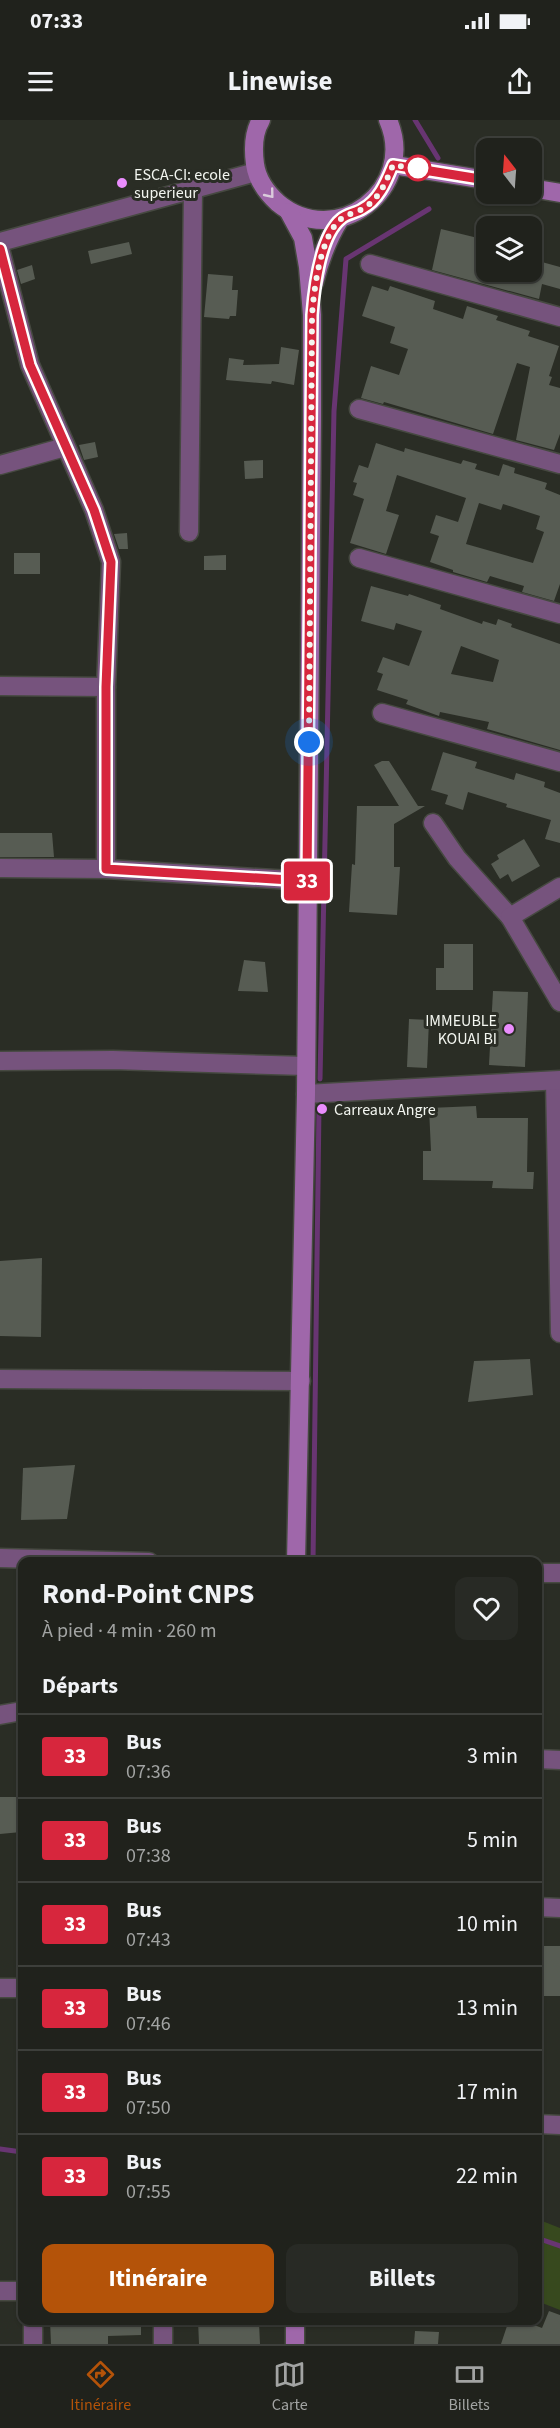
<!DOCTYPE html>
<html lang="fr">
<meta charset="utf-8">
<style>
:root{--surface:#20221c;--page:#282a25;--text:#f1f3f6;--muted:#a2a4a3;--line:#3d3f3b;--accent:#b45309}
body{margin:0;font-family:"Source Sans 3",sans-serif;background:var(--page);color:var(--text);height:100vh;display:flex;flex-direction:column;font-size:22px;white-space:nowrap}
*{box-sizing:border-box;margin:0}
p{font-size:20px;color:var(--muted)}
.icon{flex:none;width:33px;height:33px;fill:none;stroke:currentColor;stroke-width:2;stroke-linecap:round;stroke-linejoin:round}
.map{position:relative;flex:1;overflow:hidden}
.side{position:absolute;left:18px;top:1437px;width:524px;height:768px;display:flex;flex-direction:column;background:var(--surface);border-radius:12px;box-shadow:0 2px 4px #0004,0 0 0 2px var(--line)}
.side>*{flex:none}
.badge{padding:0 12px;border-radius:4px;font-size:21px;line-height:39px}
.needle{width:39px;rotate:343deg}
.buttons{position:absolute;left:476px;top:18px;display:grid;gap:12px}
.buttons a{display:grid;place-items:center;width:66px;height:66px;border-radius:12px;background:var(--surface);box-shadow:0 2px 4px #0004,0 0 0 2px var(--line);font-size:30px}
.you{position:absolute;width:30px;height:30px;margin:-15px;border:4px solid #fff;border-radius:50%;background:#1a73e8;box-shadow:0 0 0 9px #1a73e833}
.map>.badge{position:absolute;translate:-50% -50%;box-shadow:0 0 0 3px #fff}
h2{padding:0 24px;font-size:22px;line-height:54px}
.round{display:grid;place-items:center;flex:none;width:63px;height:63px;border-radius:12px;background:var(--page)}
.headline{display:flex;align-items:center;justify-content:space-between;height:102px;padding:0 24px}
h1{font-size:28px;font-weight:700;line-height:45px}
.cta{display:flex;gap:12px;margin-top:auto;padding:12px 24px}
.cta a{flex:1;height:69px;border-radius:12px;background:var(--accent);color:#fff;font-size:24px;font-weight:700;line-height:69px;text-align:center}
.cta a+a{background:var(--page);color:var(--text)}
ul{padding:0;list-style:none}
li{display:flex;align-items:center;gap:18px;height:84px;padding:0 24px;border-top:2px solid var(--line)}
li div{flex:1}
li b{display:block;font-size:22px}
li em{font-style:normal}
li .badge{min-width:66px;font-weight:700;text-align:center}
.status{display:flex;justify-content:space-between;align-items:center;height:42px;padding:0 30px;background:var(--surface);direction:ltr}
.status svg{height:16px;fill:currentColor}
header{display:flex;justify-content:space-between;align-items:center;height:78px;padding:0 24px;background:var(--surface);font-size:27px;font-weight:700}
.dock{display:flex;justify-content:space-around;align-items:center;height:84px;border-top:2px solid var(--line);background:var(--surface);font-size:16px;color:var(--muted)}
.dock a{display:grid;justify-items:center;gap:3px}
.dock .active{color:var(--accent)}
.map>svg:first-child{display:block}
.green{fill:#37491e}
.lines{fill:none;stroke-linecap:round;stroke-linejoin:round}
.stream{stroke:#683572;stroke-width:5}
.building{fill:#575c53;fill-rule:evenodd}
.street-casing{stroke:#464941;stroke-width:21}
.secondary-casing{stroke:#464941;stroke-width:21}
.street{stroke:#76537d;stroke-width:18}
.secondary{stroke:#9f67aa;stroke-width:18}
.oneway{stroke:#dacbdb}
.line-casing{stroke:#fff;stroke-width:14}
.line{stroke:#d7263d;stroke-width:9}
.walk{stroke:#f3f6f0;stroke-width:6;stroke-dasharray:0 10.8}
.stop-dot{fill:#fff;stroke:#d7263d;stroke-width:3}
.poi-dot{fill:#ea8dfd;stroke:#2a2d25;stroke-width:2}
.labels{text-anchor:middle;stroke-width:6;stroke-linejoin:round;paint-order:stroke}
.poi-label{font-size:16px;fill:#f3f6f0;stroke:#2a2d25;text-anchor:start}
</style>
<div class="status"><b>07:33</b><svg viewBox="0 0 49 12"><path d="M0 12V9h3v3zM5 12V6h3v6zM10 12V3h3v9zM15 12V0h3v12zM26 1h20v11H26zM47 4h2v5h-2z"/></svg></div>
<header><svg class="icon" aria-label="menu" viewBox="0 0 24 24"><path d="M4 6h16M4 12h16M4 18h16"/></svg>Linewise<svg class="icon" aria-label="share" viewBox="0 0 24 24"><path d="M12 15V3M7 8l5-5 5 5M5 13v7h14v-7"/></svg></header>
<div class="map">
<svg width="560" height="2224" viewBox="0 0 560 2224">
<rect width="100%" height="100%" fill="#2a2d25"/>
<polygon class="green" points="537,2099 560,2108 560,2190 537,2181"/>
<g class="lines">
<g class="stream">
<polyline points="415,0 438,38"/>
<polyline points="320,959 334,291 346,139 429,89"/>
<polyline points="313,1442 319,987"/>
<polyline points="0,2029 22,2032"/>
<polyline points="537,2118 560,2126"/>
</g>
</g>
<g class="building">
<polygon points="441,109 486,120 486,152 531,152 531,139 560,147 560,169 542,164 539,179 432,150"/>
<polygon points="129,122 132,134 91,144 88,131"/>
<polygon points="32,145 35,159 21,164 17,150"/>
<polygon points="208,154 233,156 232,170 238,170 236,196 230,196 229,199 204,197"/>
<polygon points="372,166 388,171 390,166 435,181 433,189 463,199 467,186 498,196 496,200 530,211 528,216 559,226 549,256 552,257 549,265 560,268 560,314 554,330 516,320 530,247 517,243 493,314 384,282 383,284 361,278 371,246 399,255 408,229 390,223 395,207 362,196"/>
<polygon points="281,227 299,230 294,265 272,261 271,264 226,260 229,238 244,240 243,245 279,244"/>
<polygon points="95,322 98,337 84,340 79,325"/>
<path d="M376,323l28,9 1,-4 56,16 2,-4 14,4 -2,5 24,7 4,-12 12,4 -1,5 33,10 -2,6 15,6v89l-6,17 -32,-9 2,-6 -34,-10 -3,6 -34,-10v-2l-23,-8 9,-26 -9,-3 6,-18 22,7 8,-24 -69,-23 -11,36 13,4 -13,39 -36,-11 14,-44 -11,-4 4,-12 -4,-1 6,-17 9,3zM479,383l22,7 2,-6 37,12 -4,13 8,3 -11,31 -67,-19z"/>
<polygon points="263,340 263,358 245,359 244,341"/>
<polygon points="127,413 128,429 119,429 114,414"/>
<rect x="14" y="433" width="26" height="21"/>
<polygon points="226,435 226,450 204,450 204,436"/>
<path d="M371,466l37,10 1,-2 32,11 -1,4 42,15 1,-3 13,4 2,-6 14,5 -1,3 49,17v106l-73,-21 2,-7 -49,-10 -1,4 -33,-12 2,-4 -31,-10 6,-16 -6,-2 6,-15 26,9 13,-35 -26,-8 -2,7 -33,-9zM461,526l38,14 -6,22 -42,-8z"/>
<polygon points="443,632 477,642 475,648 514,660 516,653 545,662 544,667 560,673 560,723 545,719 551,700 506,687 507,684 468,672 463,690 445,684 448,675 431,670"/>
<polygon points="382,641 389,641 418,686 425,686 394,704 394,747 400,747 397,795 349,792 352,744 355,745 357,686 399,686 374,645"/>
<polygon points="0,713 52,713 54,737 0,737"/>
<polygon points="524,719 540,746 512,762 508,754 500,759 491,744 499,739 497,735"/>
<polygon points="444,824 473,824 473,870 436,870 436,848 444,848"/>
<polygon points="244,840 265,842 268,872 238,871"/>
<polygon points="493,871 528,872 525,947 489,945"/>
<polygon points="409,899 429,900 427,948 407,947"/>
<polygon points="476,986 477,998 528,998 527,1052 534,1052 533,1069 492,1068 493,1061 423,1060 423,1031 431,1031 429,988"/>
<polygon points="42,1138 41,1217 0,1216 0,1141"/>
<polygon points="530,1239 533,1275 468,1282 474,1241"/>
<polygon points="75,1345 67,1399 21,1400 23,1348"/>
<polygon points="0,1677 21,1677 21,1712 0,1714"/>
<polygon points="542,1826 560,1826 560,1876 541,1876"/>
<polygon points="549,2191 560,2195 560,2224 501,2224 509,2200 521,2200 542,2208"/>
<polygon points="50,2200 141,2200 141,2215 108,2216 108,2224 51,2224"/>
<polygon points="198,2200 220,2200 220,2204 259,2203 260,2224 199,2224"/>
<polygon points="415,2211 439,2212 438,2224 414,2224"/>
</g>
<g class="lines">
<defs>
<g id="street">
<polyline points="0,122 256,52"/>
<polyline points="0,129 30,245 94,390 111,442 106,567 106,749"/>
<polyline points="370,144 560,197"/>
<polyline points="359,289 560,344"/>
<polyline points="0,345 65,327"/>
<polyline points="189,412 193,70"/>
<polyline points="359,438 560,494"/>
<polyline points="0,566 106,567"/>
<polyline points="382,593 560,642"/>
<polyline points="433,703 457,738 510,797"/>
<polyline points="0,748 106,749 307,761"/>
<polyline points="560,767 510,797 560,882"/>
<polyline points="0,941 113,940 305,946"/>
<polyline points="555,961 560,1213"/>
<polyline points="306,974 560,960"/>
<polyline points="0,1259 301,1261"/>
<polyline points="0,1438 149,1442"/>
<polyline points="537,1453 560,1453"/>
<polyline points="0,1595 22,1591"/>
<polyline points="537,1639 560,1640"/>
<polyline points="537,1787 560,1788"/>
<polyline points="0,1868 22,1868"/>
<polyline points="537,2004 560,2005"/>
<polyline points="0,2171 22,2171"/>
<polyline points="33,2224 33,2200"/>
<polyline points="163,2224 163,2200"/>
</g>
<g id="secondary">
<path d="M261,0c-8,13 -8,29 -6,44 2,15 12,29 23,39 58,48 140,-14 110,-83"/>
<polyline points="394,45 486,60"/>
<polyline points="531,68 560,73"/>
<polyline points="289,92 303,118 308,147 312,195 312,298 306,974 296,1442"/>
<path d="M314,163c6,-24 13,-43 26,-64"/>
<polyline points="295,2224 295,2200"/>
</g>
</defs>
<use href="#street" class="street-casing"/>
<use href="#secondary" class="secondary-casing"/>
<use href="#street" class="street"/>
<use href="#secondary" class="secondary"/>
</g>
<defs><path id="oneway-chevron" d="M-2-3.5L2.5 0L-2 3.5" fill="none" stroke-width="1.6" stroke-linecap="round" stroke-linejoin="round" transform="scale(1.5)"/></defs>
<use class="oneway" href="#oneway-chevron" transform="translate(270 74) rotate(51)"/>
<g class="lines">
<defs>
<path id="line" d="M0,129l30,116 64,145 17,52 -5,125v182l201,12 5,-566c2,-25 8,-79 29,-96 5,-5 15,-6 21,-10 17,-9 24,-27 31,-44l93,15"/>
</defs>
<use href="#line" class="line-casing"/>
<use href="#line" class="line"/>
<path class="walk" d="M309,622l3,-427c2,-25 8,-79 29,-96 5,-5 15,-6 21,-10 17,-9 24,-27 31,-44l33,5 -8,-2"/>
</g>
<circle class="stop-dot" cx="418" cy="48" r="12"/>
<g class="poi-dot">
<circle cx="122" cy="63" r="6"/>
<circle cx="509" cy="909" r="6"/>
<circle cx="322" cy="989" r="6"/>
</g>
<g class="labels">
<g class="poi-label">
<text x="134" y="60">ESCA-CI: ecole<tspan x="134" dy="18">superieur</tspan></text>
<text x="497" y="906" text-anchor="end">IMMEUBLE<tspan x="497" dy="18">KOUAI BI</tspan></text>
<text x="334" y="995">Carreaux Angre</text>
</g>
</g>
</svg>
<div class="buttons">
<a><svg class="needle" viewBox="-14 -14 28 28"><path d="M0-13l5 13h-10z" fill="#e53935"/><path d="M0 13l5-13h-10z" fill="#a2a4a3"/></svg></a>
<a><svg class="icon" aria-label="layers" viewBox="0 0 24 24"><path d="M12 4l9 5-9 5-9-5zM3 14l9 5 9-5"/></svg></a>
</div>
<div class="you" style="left:309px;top:622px"></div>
<b class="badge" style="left:307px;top:761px;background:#d7263d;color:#fff">33</b>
<section class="side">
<div class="headline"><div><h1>Rond-Point CNPS</h1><p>À pied · 4 min · 260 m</p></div><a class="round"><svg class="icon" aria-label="heart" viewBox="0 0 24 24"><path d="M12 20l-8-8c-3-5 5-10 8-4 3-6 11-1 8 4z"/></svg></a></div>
<h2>Départs</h2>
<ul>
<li><span class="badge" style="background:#d7263d;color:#fff">33</span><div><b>Bus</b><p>07:36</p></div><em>3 min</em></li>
<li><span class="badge" style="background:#d7263d;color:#fff">33</span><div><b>Bus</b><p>07:38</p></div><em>5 min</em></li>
<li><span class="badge" style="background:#d7263d;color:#fff">33</span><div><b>Bus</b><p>07:43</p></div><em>10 min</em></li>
<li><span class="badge" style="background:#d7263d;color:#fff">33</span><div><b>Bus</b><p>07:46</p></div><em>13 min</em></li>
<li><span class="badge" style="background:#d7263d;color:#fff">33</span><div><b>Bus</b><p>07:50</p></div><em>17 min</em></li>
<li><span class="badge" style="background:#d7263d;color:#fff">33</span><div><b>Bus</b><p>07:55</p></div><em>22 min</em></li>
</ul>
<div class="cta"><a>Itinéraire</a><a>Billets</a></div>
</section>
</div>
<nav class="dock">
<a class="active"><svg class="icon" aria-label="directions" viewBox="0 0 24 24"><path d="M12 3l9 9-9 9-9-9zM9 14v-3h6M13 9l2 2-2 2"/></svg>Itinéraire</a>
<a><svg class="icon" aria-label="map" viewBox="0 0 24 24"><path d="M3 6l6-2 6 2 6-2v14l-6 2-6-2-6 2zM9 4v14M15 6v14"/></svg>Carte</a>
<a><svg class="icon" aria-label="tickets" viewBox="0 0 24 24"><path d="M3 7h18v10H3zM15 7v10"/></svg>Billets</a>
</nav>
